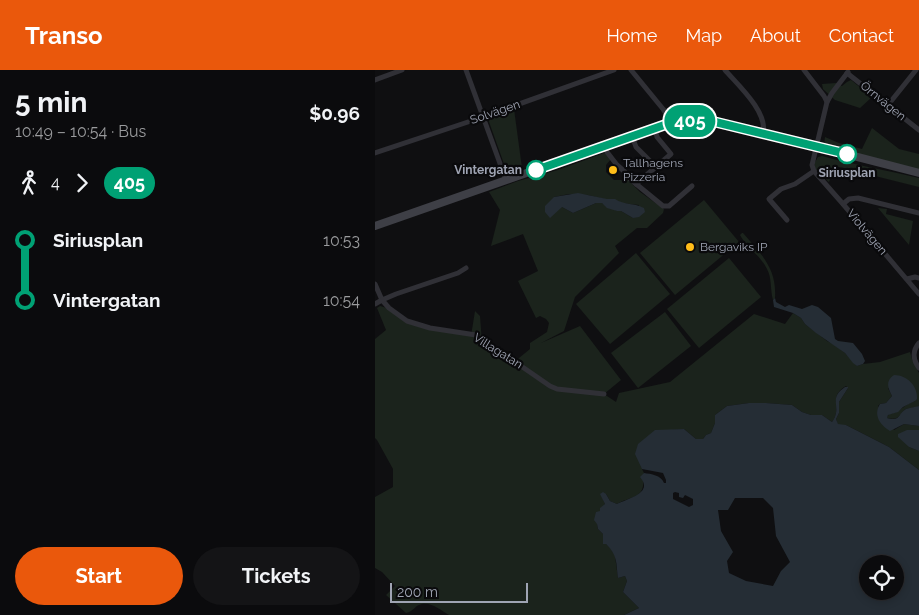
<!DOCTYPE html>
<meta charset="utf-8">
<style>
:root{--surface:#0b0b0d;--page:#141416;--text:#f1f3f6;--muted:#9a9b9d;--line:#2b2b2e;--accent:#ea580c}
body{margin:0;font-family:Raleway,sans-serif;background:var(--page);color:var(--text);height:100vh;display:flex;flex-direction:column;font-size:19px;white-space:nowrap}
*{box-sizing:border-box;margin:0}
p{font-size:16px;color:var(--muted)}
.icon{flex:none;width:28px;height:28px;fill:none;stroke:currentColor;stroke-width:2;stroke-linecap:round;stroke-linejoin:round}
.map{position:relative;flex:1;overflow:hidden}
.panel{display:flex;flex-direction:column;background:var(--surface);width:375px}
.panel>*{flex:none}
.badge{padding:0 10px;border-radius:16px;font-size:18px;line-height:32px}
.controls{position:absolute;left:484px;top:485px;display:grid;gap:10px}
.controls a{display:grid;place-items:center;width:45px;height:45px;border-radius:50%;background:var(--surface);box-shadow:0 2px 8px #0003,0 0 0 1px var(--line);font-size:25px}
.scale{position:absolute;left:15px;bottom:12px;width:138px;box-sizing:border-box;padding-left:5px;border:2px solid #9fa4b3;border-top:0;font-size:14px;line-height:18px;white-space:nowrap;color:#9fa4b3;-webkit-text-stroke:4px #0a0a0c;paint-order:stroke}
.map>.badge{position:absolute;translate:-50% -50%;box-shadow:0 0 0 2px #fff}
.legs{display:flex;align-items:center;gap:8px;height:55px;padding:0 15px;font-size:16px}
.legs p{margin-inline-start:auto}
.headline{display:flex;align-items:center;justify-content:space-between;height:85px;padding:0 15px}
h1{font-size:28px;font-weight:700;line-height:38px}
.primary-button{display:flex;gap:10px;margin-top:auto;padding:10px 15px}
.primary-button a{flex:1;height:58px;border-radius:30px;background:var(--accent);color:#fff;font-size:20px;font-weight:700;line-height:58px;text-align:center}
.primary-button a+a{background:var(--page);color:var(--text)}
ul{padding:0 15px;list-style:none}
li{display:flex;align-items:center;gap:18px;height:60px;font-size:19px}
li i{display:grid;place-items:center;width:8px;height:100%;margin:0 6px;background:currentColor}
li i::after{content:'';width:12px;height:12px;margin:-6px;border:4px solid;border-radius:50%;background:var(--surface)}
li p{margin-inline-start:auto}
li:first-child i{background:linear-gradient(#0000 50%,currentColor 0)}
li:last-child i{background:linear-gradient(currentColor 50%,#0000 0)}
header{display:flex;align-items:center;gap:30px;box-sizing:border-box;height:70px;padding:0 25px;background:var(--accent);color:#fff}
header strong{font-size:24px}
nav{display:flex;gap:28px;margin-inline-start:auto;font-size:18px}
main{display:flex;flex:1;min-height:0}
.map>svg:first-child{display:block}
.green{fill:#1b231c;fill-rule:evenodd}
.water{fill:#252d35;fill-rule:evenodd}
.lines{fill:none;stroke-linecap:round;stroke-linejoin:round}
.minor{stroke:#303036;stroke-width:5}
.secondary{stroke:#3e3f46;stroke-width:8}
.line-1-casing{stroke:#fff;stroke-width:11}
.line-1{stroke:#00a174;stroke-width:8}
.stop-1-dot{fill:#fff;stroke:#00a174;stroke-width:2.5}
.poi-dot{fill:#ffbd19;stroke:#0a0a0c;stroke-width:2}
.labels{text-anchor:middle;stroke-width:4.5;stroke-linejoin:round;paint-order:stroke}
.street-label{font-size:12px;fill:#9fa4b3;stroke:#0a0a0c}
.poi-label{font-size:12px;fill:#9fa4b3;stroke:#0a0a0c;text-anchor:start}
.stop-label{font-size:12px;font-weight:bold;fill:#9fa4b3;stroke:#0a0a0c;text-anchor:end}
</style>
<header>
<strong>Transo</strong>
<nav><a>Home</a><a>Map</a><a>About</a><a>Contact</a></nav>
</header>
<main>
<section class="panel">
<div class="headline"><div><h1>5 min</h1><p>10:49 – 10:54 · Bus</p></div><b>$0.96</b></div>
<div class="legs"><svg class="icon" aria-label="walk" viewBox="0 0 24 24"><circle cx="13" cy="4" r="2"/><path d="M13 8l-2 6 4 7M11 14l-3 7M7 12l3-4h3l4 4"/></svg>4<svg class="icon" aria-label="forward" viewBox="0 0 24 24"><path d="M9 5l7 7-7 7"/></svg><b class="badge" style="background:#00a174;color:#fff">405</b></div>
<ul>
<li><i style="color:#00a174"></i><b>Siriusplan</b><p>10:53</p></li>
<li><i style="color:#00a174"></i><b>Vintergatan</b><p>10:54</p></li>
</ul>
<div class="primary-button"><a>Start</a><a>Tickets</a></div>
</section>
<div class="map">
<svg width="544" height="545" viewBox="0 0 544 545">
<rect width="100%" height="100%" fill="#0f0f11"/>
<g class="green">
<polygon points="476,10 497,27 485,38 460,30 448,19 447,14 461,13 467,16 472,12"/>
<polygon points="139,39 147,98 133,105 113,49"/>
<polygon points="497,58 524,79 544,84 544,100 449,75 450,67 464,73 487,79"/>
<path d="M232,82l5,6 -6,7v7l8,8h14l12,12 24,17 -1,4 -16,15h-10l-22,18 4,7 -44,44 -11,34 -23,12 39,-17 41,54 -17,14 12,8 3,-9 51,-11 84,-68 31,10 8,-11 8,5 4,6 22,17 8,4 10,8 12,13 6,-2 17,-2 30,-10 2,7 7,14v33c-4,2 -10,2 -13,3 -8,5 -5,12 -19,9v-1l2,-3c11,-1 15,-10 26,-13l-27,-13 4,8 -6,7 -6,1 -2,2 16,24 10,-6 15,2v4h-12l2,17 10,4v19l-30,-23 -43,-22h-8l-2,-6 3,-6v-11l9,-14 -2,-2c-19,11 -3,22 -14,36l-10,-7h-11l-9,-3 -10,-7 -26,-2h-17l-22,3 -12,9v8l-4,10 -5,2 -3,4h-7l-12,-10 -12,1 -30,39 2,4 -1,2c3,24 -10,20 -26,29l-7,-3 -4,-7h-5l4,10 -5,7 -3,13 1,5 5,5 3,10 5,5 4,7 3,22 7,-2 2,5 -4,11 16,16 -15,7h-175c-8,-5 -20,-15 -30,-10 -5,2 -5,6 -13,8l-20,-18 9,-9 -13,-14 -7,-4v-71l18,-10v-18l-16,-29 -2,-2v-99l11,-9 -9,-22 3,-2 7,2 18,14 66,14 4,-25 5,5 2,27 27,17 10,-2 11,-9v-6l17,-11 2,-9 -3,-4 -6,-3 -4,2 -18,-37 20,-10 -15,-37 -32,12 9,-36 -11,-18 29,-11 40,-11zM194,124l19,1 32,8 19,2 -6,13 -12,-7h-4l-15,-8h-6l-23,10 -11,-6 -8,-10z"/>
<path d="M447,86c32,9 65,14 97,22v9l-84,-21 -6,16 -13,-11 -2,-7 4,-7z"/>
<polygon points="329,130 364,172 300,225 265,183"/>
<polygon points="503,138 512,139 511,144 538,151 534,175"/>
<path d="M367,163h1c18,21 34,35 32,65l-2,2c-3,-11 -1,-22 -6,-31 -7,-14 -20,-21 -27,-34z"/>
<polygon points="261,183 295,224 235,274 201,234"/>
<polygon points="354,188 386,227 324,278 292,239"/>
<polygon points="290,242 316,276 263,318 236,283"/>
</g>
<g class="water">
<path d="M203,123l29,6h8c9,6 20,4 29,9l1,4 -6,5 -6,1 -12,-7h-4l-10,-3 -5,-5h-6l-23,10 -11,-6 -12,11 -5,-6v-6l9,-9z"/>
<polygon points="400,228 401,232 410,237 414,235 427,239 437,235 443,237 456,248 460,269 463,271 478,273 487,284 490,291 488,294 482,296 478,293 470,283 441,263 430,254 426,248 418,243 399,237 398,230"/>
<path d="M519,305c13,0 24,11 23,24l-2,2 -12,6 -5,5 -10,3 -1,3c14,4 11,-5 19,-9 3,-1 9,-2 13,-3v20l-15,-2 -14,7c-10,-6 -17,-16 -10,-27l6,-1 6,-7c-4,-8 -7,-15 2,-21z"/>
<path d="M470,317h3v1l-9,14v11l-3,6 2,5 8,1 43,22 30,23v145h-295l15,-7 -16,-16 4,-11 -2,-5 -7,2c-2,-15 0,-22 -12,-34h-3v-10l-5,-5 -1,-5 -3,-4 2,-8 4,-1v-3l5,-4 -5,-10 3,-2 3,2 4,7 7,3c7,-4 28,-9 27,-19 0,-3 -2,-5 -4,-8l4,-4c7,1 17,2 20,10h2v-3l-3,-7 -21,-4 -7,-15 3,-10 17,-14 29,-1 12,10h7l3,-4 5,-2 4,-10v-8l12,-9 22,-3h17l26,2 10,7 9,3h11l10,7c11,-15 -5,-23 13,-35zM300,422l4,1v4l4,1 2,-3 8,4v6l-4,2 -16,-8v-6zM360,428h28l10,10 3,28 14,26 -9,9 -8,15 -27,-5 -17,-8 -2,-12 6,-9 -12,-21 -3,-21h10zM492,494h28v27h-28z"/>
<polygon points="532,360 544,360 544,381 534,377 523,367 523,364"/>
</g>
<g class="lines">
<g class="minor">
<polyline points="91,0 131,110"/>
<polyline points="256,0 288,39 292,45 295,53"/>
<path d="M350,0c13,15 43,42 38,63"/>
<polyline points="429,0 449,26 452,32 437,95 439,101 468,134 544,224"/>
<polyline points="472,3 544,60"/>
<polyline points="0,10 27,0"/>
<polyline points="452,32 457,23 473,2"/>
<polyline points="513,35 541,0"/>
<polyline points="257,66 261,77 281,97"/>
<polyline points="230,75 232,82 242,95 250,102 255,109 288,136 294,136 317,116"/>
<polyline points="0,83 108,47 239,0"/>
<polyline points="261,114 296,84 282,67 280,58"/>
<polyline points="468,134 474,129 483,128 544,143"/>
<polyline points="412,150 394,129 406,119 420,114 439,101"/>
<polyline points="532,209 540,207 544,208"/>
<polyline points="0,214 7,230 14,238 32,251 55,258 101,265 175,316 182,319 229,324"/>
<polyline points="0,234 7,230 21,224 83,203 91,198"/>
<path d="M544,273c-7,8 -6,17 0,25"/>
</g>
<polyline class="secondary" points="0,156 257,66 295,53 332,50 467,83 544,103"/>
</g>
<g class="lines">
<defs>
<polyline id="line-1" points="161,100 295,53 332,50 472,84"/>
</defs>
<use href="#line-1" class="line-1-casing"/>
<use href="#line-1" class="line-1"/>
</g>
<g class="stop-1-dot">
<circle cx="472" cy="84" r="9"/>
<circle cx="161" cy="100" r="9"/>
</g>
<g class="poi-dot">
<circle cx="238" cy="100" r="5"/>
<circle cx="315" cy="177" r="5"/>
</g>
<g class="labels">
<g class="street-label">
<text transform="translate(508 31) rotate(39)" y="4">Örnvägen</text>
<text transform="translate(120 42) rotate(-19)" y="4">Solvägen</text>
<text transform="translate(492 162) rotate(50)" y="4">Violvägen</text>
<text transform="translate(123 281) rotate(32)" y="4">Villagatan</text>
</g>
<g class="poi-label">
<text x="248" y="97">Tallhagens<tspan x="248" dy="14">Pizzeria</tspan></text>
<text x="325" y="181">Bergaviks IP</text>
</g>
<g class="stop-label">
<text x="147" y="104">Vintergatan</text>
<text x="472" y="107" text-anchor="middle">Siriusplan</text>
</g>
</g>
</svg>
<div class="controls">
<a><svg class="icon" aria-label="locate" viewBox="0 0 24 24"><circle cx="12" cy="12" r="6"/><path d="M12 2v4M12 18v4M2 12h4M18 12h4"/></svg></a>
</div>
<div class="scale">200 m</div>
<b class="badge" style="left:315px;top:51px;background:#00a174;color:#fff">405</b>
</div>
</main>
